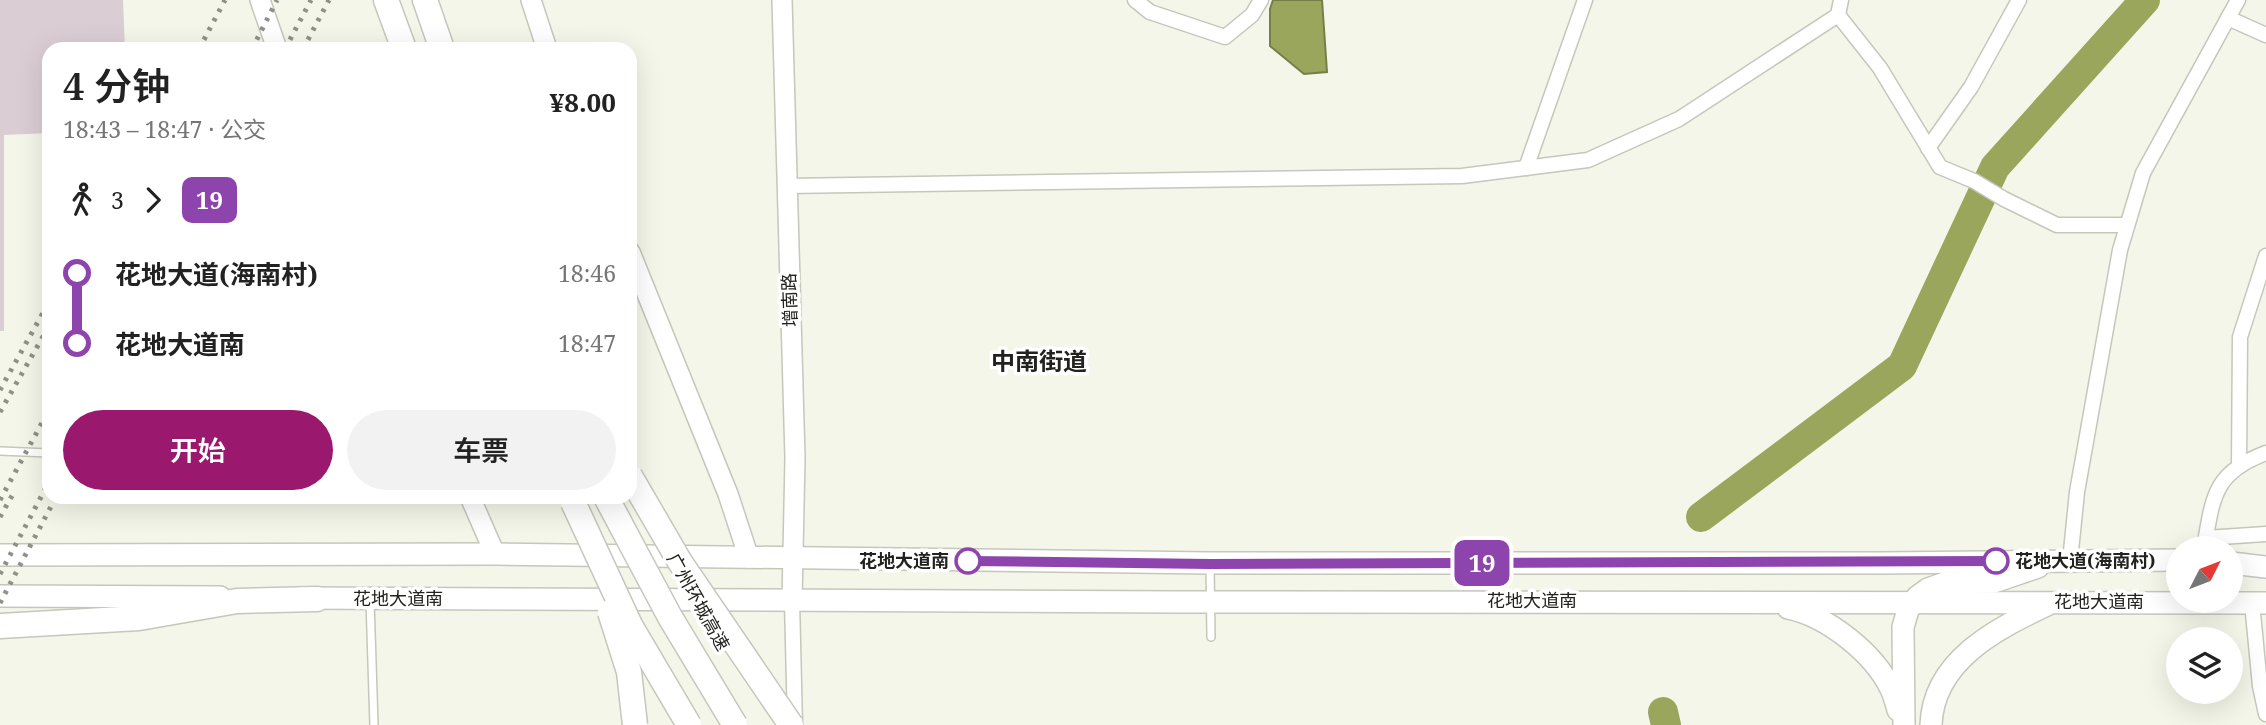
<!DOCTYPE html>
<html lang="zh">
<meta charset="utf-8">
<style>
:root{--surface:#fff;--page:#f2f2f2;--text:#222;--muted:#767676;--accent:#9a196f}
body{margin:0;font-family:"Noto Serif","Noto Sans SC",serif;background:var(--page);color:var(--text);height:100vh;display:flex;flex-direction:column;font-size:26px;white-space:nowrap}
*{box-sizing:border-box;margin:0}
p{font-size:23px;color:var(--muted)}
.icon{flex:none;width:38px;height:38px;fill:none;stroke:currentColor;stroke-width:2;stroke-linecap:round;stroke-linejoin:round}
.map{position:relative;flex:1;overflow:hidden}
.panel{position:absolute;left:42px;top:42px;width:595px;height:462px;display:flex;flex-direction:column;background:var(--surface);border-radius:21px;box-shadow:0 7px 28px #0002}
.panel>*{flex:none}
.badge{padding:0 14px;border-radius:10px;font-size:24px;line-height:46px}
.needle{width:46px;rotate:48deg}
.fabs{position:absolute;left:2166px;top:536px;display:grid;gap:14px}
.fabs a{display:grid;place-items:center;width:77px;height:77px;border-radius:50%;background:var(--surface);box-shadow:0 7px 28px #0002;font-size:35px}
.map>.badge{position:absolute;translate:-50% -50%;box-shadow:0 0 0 4px #fff}
.legs{display:flex;align-items:center;gap:10px;height:77px;padding:0 21px;font-size:23px}
.legs p{margin-inline-start:auto}
.overview{display:flex;align-items:center;justify-content:space-between;height:119px;padding:0 21px}
h1{font-size:38px;font-weight:600;line-height:52px}
.cta{display:flex;gap:14px;margin-top:auto;padding:14px 21px}
.cta a{flex:1;height:80px;border-radius:42px;background:var(--accent);color:#fff;font-size:28px;font-weight:600;line-height:80px;text-align:center}
.cta a+a{background:var(--page);color:var(--text)}
ul{padding:0 21px;list-style:none}
li{display:flex;align-items:center;gap:24px;height:70px;font-size:26px}
li i{display:grid;place-items:center;width:10px;height:100%;margin:0 9px;background:currentColor}
li i::after{content:'';width:18px;height:18px;margin:-9px;border:5px solid;border-radius:50%;background:var(--surface)}
li p{margin-inline-start:auto}
li:first-child i{background:linear-gradient(#0000 50%,currentColor 0)}
li:last-child i{background:linear-gradient(currentColor 50%,#0000 0)}
.map>svg:first-child{display:block}
.water{fill:#9aa65c;stroke:#767f49;stroke-width:2}
.lines{fill:none;stroke-linecap:round;stroke-linejoin:round}
.river{stroke:#9aa65c;stroke-width:30}
.building{fill:#dbcdd4}
.lane-casing{stroke:#c5c7bb;stroke-width:10}
.street-casing{stroke:#c5c7bb;stroke-width:17}
.secondary-casing{stroke:#c5c7bb;stroke-width:22}
.primary-casing{stroke:#c5c7bb;stroke-width:24}
.highway-casing{stroke:#c5c7bb;stroke-width:27}
.lane{stroke:#fff;stroke-width:7}
.street{stroke:#fff;stroke-width:14}
.secondary{stroke:#fff;stroke-width:19}
.primary{stroke:#fff;stroke-width:21}
.highway{stroke:#fff;stroke-width:24}
.rail{stroke:#8f9087;stroke-width:5;stroke-dasharray:3.5 7;stroke-linecap:butt}
.highway-bridge-casing{stroke:#c5c7bb;stroke-width:27;stroke-linecap:butt}
.highway-bridge{stroke:#fff;stroke-width:24}
.line-1-casing{stroke:#fff;stroke-width:16}
.line-1{stroke:#8e44ad;stroke-width:10}
.stop-1-dot{fill:#fff;stroke:#8e44ad;stroke-width:3.5}
.labels{text-anchor:middle;stroke-width:7;stroke-linejoin:round;paint-order:stroke}
.street-label{font-size:18px;fill:#22231e;stroke:#fff}
.stop-label{font-size:18px;font-weight:bold;fill:#22231e;stroke:#fff;text-anchor:end}
.district-label{font-size:24px;font-weight:bold;fill:#22231e;stroke:#fff}
</style>
<div class="map">
<svg width="2266" height="725" viewBox="0 0 2266 725">
<rect width="100%" height="100%" fill="#f4f6e9"/>
<polygon class="water" points="1273,0 1322,0 1327,72 1304,74 1270,46 1270,9"/>
<g class="lines">
<g class="river">
<polyline points="1701,517 1902,366 1995,167 2145,0"/>
<polyline points="1663,712 1666,725"/>
</g>
</g>
<polygon class="building" points="0,0 123,0 125,49 49,49 49,133 4,135 4,331 0,331"/>
<g class="lines">
<defs>
<g id="lane">
<polyline points="0,451 49,453"/>
<polyline points="1210,564 1211,637"/>
<polyline points="370,600 374,725"/>
</g>
<g id="street">
<polyline points="1135,0 1150,12 1225,37 1252,15 1261,0"/>
<polyline points="1841,0 1838,15 1880,68 1940,167 1974,181 2004,199 2057,225 2127,225"/>
<polyline points="2228,18 2266,35"/>
<polyline points="1928,148 1971,87 2019,0"/>
<polyline points="1526,168 1585,0"/>
<polyline points="786,186 1462,176 1588,160 1679,119 1838,15"/>
<polyline points="2239,466 2240,337 2266,256"/>
<polyline points="2206,538 2266,534"/>
<path d="M2204,548c9,-51 9,-75 62,-95"/>
<polyline points="2070,561 2077,492 2120,250 2143,173 2238,0"/>
<polyline points="792,601 795,725"/>
<polyline points="2260,606 2252,603 2260,686 2266,714"/>
</g>
<g id="secondary">
<polyline points="260,0 277,49"/>
<polyline points="531,0 547,49"/>
<polyline points="782,0 795,458 792,601"/>
<polyline points="630,252 728,494 749,558"/>
<polyline points="470,497 495,554"/>
</g>
<g id="primary">
<polyline points="0,555 495,554 1210,563 1881,563 2179,560"/>
<polyline points="2231,563 2266,567"/>
<polyline points="0,596 220,597"/>
<polyline points="301,598 1179,602 2266,603"/>
<path d="M1788,608c39,8 86,45 103,81 3,6 5,14 7,21"/>
<polyline points="1904,725 1903,627 1908,610 1917,597 1928,589 1945,583 1994,582 2038,567"/>
<path d="M1931,725c2,-64 65,-96 116,-120"/>
</g>
<g id="highway">
<polyline points="386,0 404,49"/>
<polyline points="425,0 442,49"/>
<polyline points="0,626 139,618 237,601 317,599"/>
</g>
</defs>
<use href="#lane" class="lane-casing"/>
<use href="#street" class="street-casing"/>
<use href="#secondary" class="secondary-casing"/>
<use href="#primary" class="primary-casing"/>
<use href="#highway" class="highway-casing"/>
<use href="#lane" class="lane"/>
<use href="#street" class="street"/>
<use href="#secondary" class="secondary"/>
<use href="#primary" class="primary"/>
<use href="#highway" class="highway"/>
<g class="rail">
<polyline points="199,49 225,0"/>
<polyline points="252,49 277,0"/>
<polyline points="285,49 311,0"/>
<polyline points="303,49 329,0"/>
<polyline points="0,390 49,302"/>
<polyline points="0,412 49,326"/>
<polyline points="0,500 49,410"/>
<polyline points="0,517 13,494"/>
<polyline points="0,574 49,482"/>
<polyline points="0,603 56,497"/>
</g>
<defs>
<g id="highway-bridge">
<polyline points="630,476 680,562 791,725"/>
<polyline points="606,497 670,617 735,725"/>
<polyline points="573,502 630,625 689,725"/>
<polyline points="610,612 629,672 635,725"/>
</g>
</defs>
<use href="#highway-bridge" class="highway-bridge-casing"/>
<use href="#highway-bridge" class="highway-bridge"/>
</g>
<g class="lines">
<defs>
<polyline id="line-1" points="968,561 1210,564 1996,561"/>
</defs>
<use href="#line-1" class="line-1-casing"/>
<use href="#line-1" class="line-1"/>
</g>
<g class="stop-1-dot">
<circle cx="968" cy="561" r="12"/>
<circle cx="1996" cy="561" r="12"/>
</g>
<g class="labels">
<g class="street-label">
<text transform="translate(790 300) rotate(-92)" y="6">增南路</text>
<text x="398" y="605">花地大道南</text>
<text x="1532" y="607">花地大道南</text>
<text transform="translate(698 602) rotate(61)" y="6">广州环城高速</text>
<text x="2099" y="608">花地大道南</text>
</g>
<g class="stop-label">
<text x="949" y="567">花地大道南</text>
<text x="2015" y="567" text-anchor="start">花地大道(海南村)</text>
</g>
<g class="district-label">
<text x="1039" y="370">中南街道</text>
</g>
</g>
</svg>
<div class="fabs">
<a><svg class="needle" viewBox="-14 -14 28 28"><path d="M0-13l5 13h-10z" fill="#e53935"/><path d="M0 13l5-13h-10z" fill="#767676"/></svg></a>
<a><svg class="icon" aria-label="layers" viewBox="0 0 24 24"><path d="M12 4l9 5-9 5-9-5zM3 14l9 5 9-5"/></svg></a>
</div>
<b class="badge" style="left:1482px;top:563px;background:#8e44ad;color:#fff">19</b>
<section class="panel">
<div class="overview"><div><h1>4 分钟</h1><p>18:43 – 18:47 · 公交</p></div><b>¥8.00</b></div>
<div class="legs"><svg class="icon" aria-label="walk" viewBox="0 0 24 24"><circle cx="13" cy="4" r="2"/><path d="M13 8l-2 6 4 7M11 14l-3 7M7 12l3-4h3l4 4"/></svg>3<svg class="icon" aria-label="forward" viewBox="0 0 24 24"><path d="M9 5l7 7-7 7"/></svg><b class="badge" style="background:#8e44ad;color:#fff">19</b></div>
<ul>
<li><i style="color:#8e44ad"></i><b>花地大道(海南村)</b><p>18:46</p></li>
<li><i style="color:#8e44ad"></i><b>花地大道南</b><p>18:47</p></li>
</ul>
<div class="cta"><a>开始</a><a>车票</a></div>
</section>
</div>
